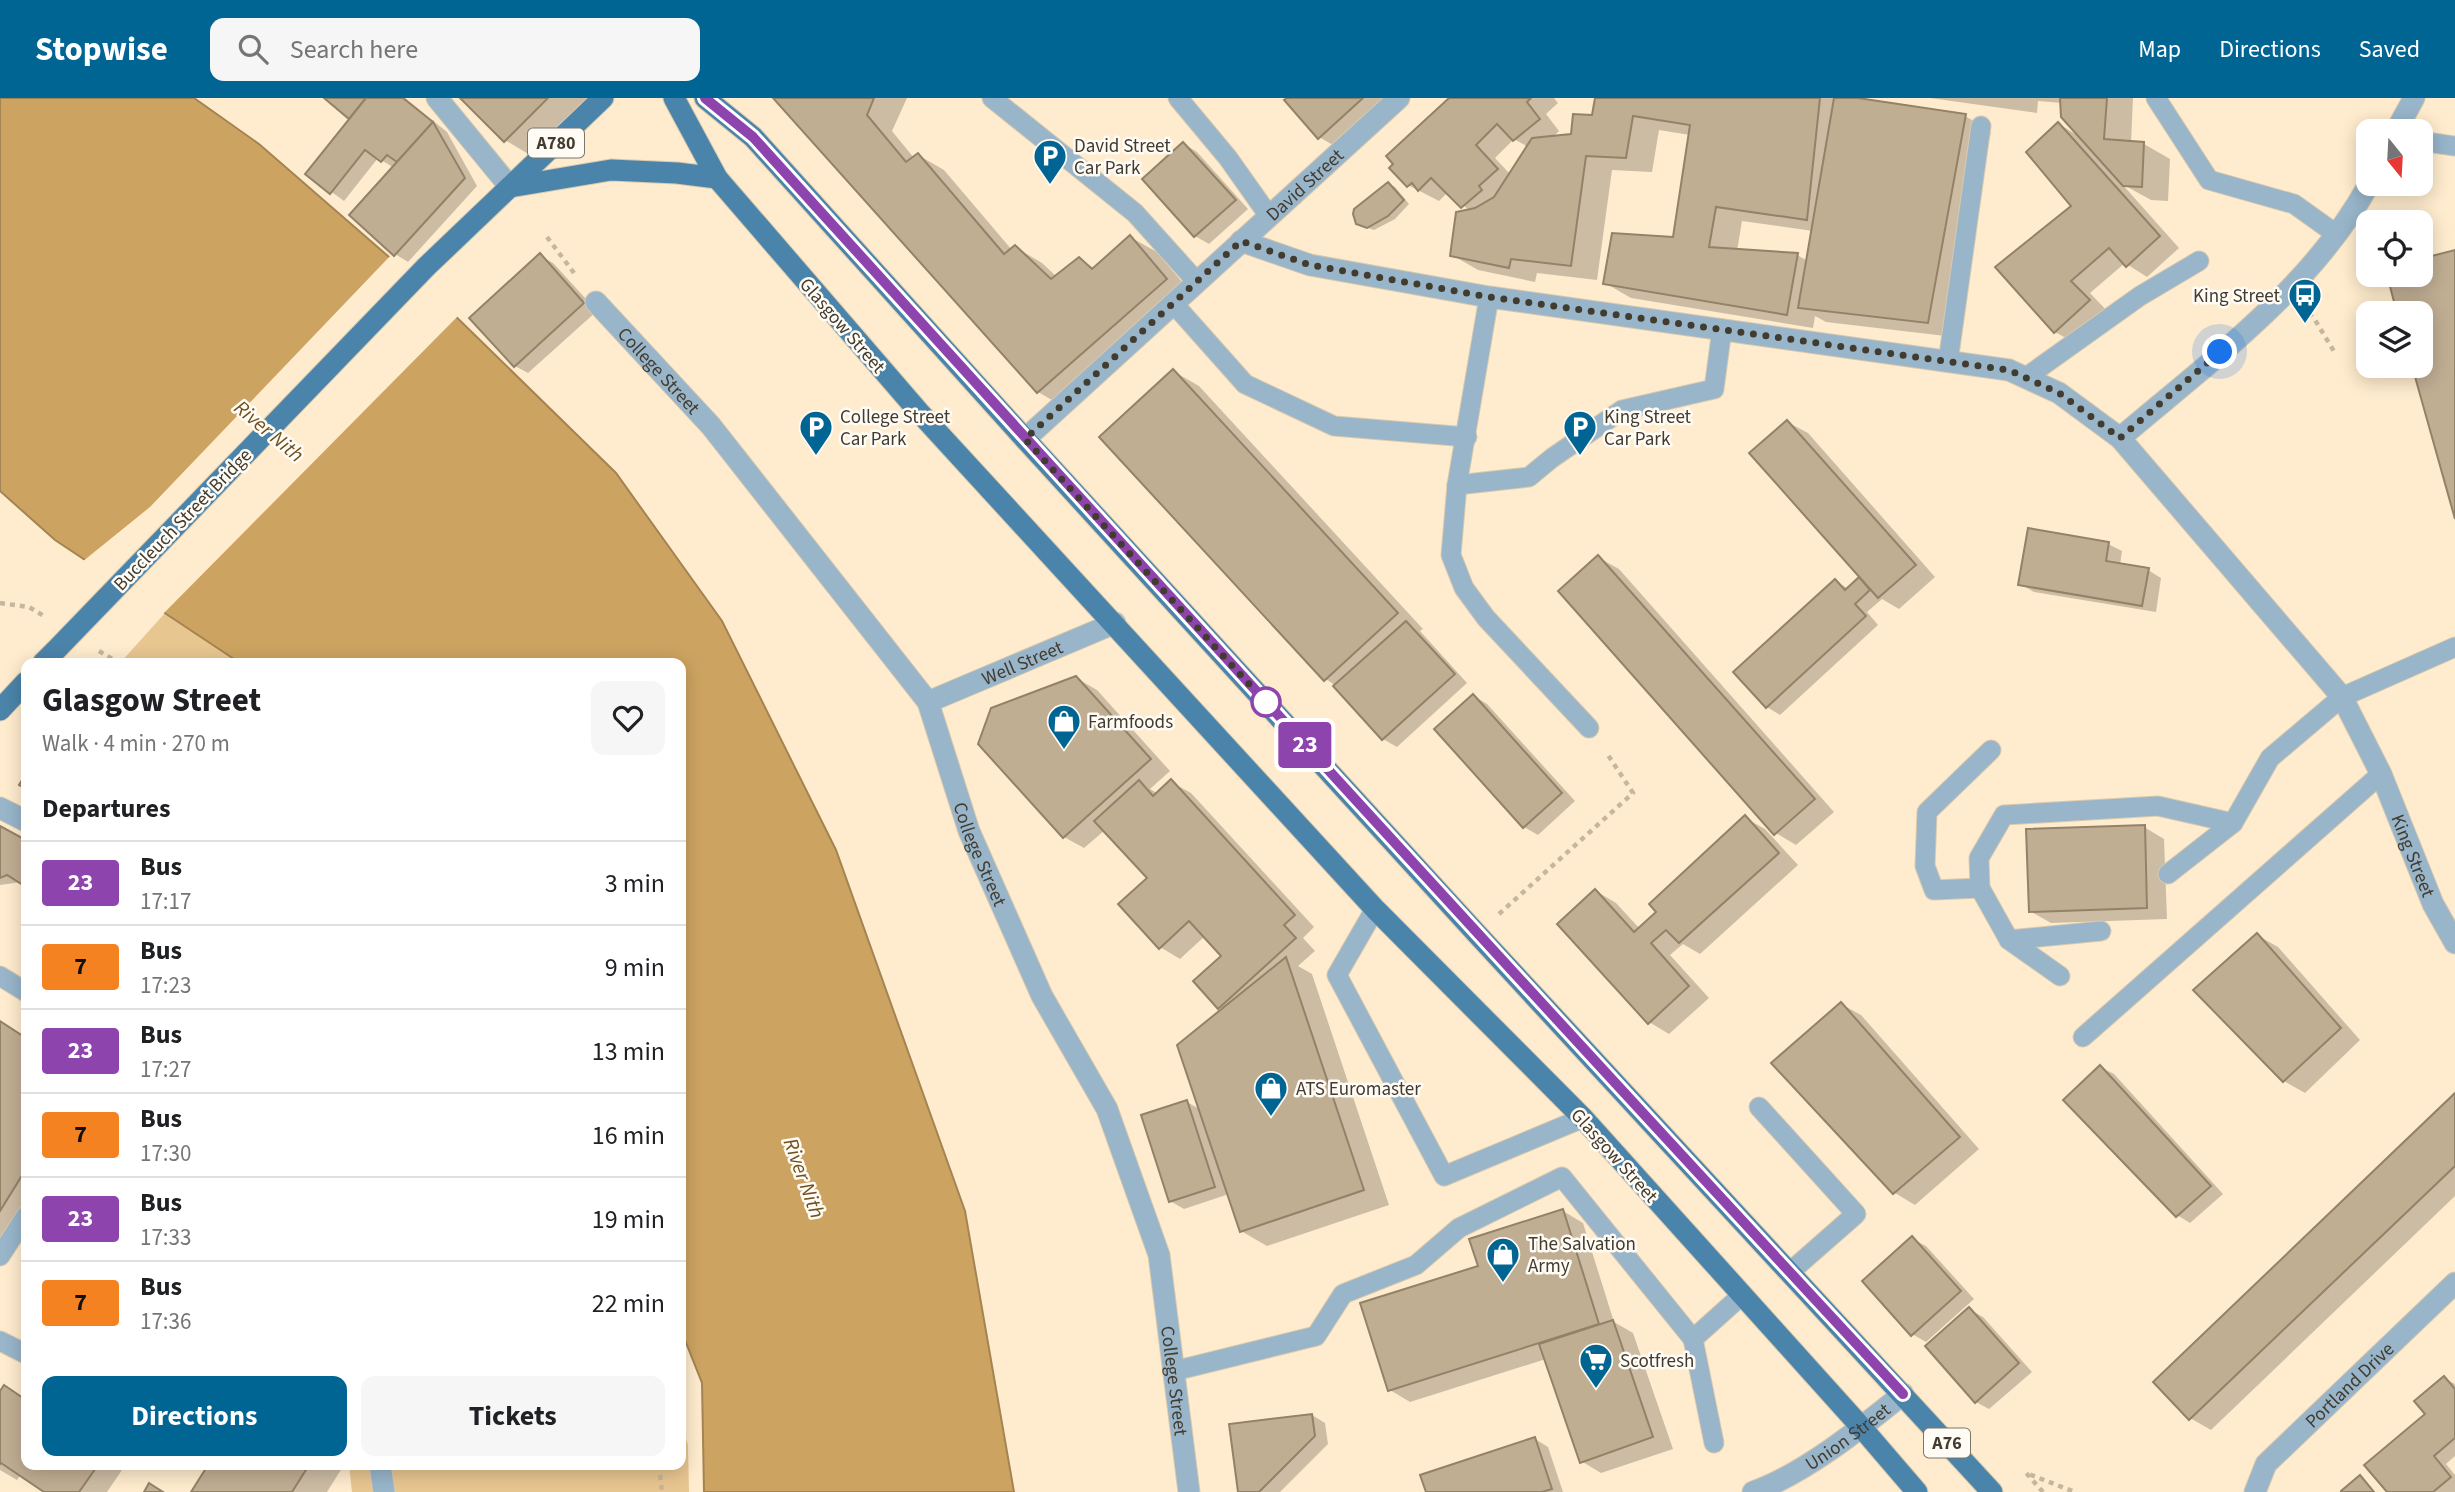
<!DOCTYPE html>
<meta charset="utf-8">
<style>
:root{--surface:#fff;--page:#f6f6f6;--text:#202124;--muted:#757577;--line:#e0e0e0;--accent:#016594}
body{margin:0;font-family:"Source Sans 3",sans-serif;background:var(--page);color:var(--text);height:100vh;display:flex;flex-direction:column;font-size:26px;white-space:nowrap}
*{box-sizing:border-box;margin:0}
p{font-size:23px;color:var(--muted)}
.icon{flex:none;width:38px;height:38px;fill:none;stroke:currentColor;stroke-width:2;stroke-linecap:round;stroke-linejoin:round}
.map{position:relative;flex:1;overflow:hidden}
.panel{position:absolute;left:21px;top:560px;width:665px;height:812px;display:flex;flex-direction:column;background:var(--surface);border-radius:14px;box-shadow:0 4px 18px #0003}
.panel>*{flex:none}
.badge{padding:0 14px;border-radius:5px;font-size:24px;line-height:46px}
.needle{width:46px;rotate:162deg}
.controls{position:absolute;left:2356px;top:21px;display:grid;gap:14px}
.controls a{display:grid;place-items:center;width:77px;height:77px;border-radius:14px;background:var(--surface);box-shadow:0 4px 18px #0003;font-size:35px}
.you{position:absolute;width:35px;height:35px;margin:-18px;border:5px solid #fff;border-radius:50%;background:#1a73e8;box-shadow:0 0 0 10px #1a73e833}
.map>.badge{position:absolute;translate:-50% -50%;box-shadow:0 0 0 4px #fff}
h2{padding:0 21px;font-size:26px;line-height:63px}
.round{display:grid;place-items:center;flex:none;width:74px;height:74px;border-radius:14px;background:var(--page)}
.head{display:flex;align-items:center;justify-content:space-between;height:119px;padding:0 21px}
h1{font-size:33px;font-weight:700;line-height:52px}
.button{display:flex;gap:14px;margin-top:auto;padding:14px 21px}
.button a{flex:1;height:80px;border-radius:14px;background:var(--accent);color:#fff;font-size:28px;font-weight:700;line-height:80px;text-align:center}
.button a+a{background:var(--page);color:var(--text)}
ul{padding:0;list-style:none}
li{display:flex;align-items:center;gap:21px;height:84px;padding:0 21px;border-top:2px solid var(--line)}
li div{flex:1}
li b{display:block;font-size:26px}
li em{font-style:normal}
li .badge{min-width:77px;font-weight:700;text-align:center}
header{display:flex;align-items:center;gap:42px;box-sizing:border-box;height:98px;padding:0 35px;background:var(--accent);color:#fff}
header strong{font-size:33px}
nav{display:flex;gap:38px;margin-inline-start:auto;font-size:24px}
.search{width:490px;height:63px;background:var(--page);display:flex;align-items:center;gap:18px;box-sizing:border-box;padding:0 24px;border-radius:14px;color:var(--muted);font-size:26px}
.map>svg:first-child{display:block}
.green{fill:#e8c690}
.water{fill:#cda361;stroke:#a38452;stroke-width:2}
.pier{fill:#ffecce}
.shadow{fill:#0003;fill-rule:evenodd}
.building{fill:#c0ae93;stroke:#938267;stroke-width:2}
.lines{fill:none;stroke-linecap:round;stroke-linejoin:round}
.lane-casing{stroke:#d9c9ae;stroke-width:21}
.street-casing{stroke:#d9c9ae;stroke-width:23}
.primary-casing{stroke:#d9c9ae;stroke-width:23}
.path{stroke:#c5b69d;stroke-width:4.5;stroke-dasharray:5 5;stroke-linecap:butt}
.lane{stroke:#98b5ca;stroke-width:19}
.street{stroke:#98b5ca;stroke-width:21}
.primary{stroke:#4b84aa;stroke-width:21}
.primary-bridge-casing{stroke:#d9c9ae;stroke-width:23;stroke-linecap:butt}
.primary-bridge{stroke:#4b84aa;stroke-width:21}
.line-casing{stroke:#fff;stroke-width:16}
.line{stroke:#8e44ad;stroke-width:10}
.walk{stroke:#423b2f;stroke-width:7;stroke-dasharray:0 12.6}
.stop-dot{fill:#fff;stroke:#8e44ad;stroke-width:3.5}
.labels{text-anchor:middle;stroke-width:5;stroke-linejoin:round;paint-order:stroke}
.shield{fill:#fffbf5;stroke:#7b756a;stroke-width:2}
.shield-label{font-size:18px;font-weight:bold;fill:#423b2f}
.poi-label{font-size:19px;fill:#423b2f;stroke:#fffbf5;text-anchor:start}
.street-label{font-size:19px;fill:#423b2f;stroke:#fffbf5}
.water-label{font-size:21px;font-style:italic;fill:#6e511f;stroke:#fffbf5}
</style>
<header>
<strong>Stopwise</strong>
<div class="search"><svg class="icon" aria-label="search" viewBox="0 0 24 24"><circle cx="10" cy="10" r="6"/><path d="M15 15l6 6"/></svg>Search here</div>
<nav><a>Map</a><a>Directions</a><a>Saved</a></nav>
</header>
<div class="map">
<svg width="2455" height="1394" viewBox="0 0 2455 1394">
<rect width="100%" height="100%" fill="#ffecce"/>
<g class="green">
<polygon points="165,515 240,565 120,565"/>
<polygon points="681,1324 688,1347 689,1394 352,1394 349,1367 681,1367"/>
</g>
<polygon class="water" points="0,0 194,0 259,46 442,205 616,375 722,523 836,752 965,1113 1014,1394 704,1394 702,1285 681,1232 681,565 240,565 55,442 0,393"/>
<polygon class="pier" points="392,156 459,217 162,517 82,464 150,409"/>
<g class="shadow">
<polygon points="327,0 405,0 447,34 477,88 408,164 395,156 394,70 378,60 344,103 307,76 352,20"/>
<polygon points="462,0 604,0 540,63 505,42"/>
<polygon points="775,0 907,0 892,33 914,60 918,57 944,72 1012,152 1015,149 1042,165 1057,179 1079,161 1094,170 1130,139 1157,154 1192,196 1064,309 1038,294"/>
<polygon points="1289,0 1406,0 1345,54 1319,39"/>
<path d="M1451,0h103l4,5 -12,11 13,17 -7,7 20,-3 22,-18 3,-19h250l118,18 26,15 -37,206 -128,-15 -11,-6 -2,12 -182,-30 -26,-15 70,-44 15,-104 -31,-5 -7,42 -40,-2 -15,110 -60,-7 -2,9 -57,-12 -26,-15 18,-44 -22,-19 -9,9 -31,-16zM1514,41l14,8 -18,27 -15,-16zM1742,123l71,10 -5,30 -11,-6 -60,-4z"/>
<polygon points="1930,0 2133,0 2131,45 2144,46 2170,61 2168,103 2151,102 2122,86 2179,150 2147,179 2125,165 2090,195 2109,215 2075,245 2055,234 2074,108 2059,26 2080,39 2062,5 2038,3 2037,15"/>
<polygon points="1184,46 1197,54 1248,111 1209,146 1195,138 1144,81"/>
<polygon points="1389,86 1395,89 1409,106 1395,121 1374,132 1365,129"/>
<polygon points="540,158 553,165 597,213 528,275 515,268"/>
<polygon points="1173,273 1199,288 1423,531 1420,533 1467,585 1397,649 1383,641 1336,588 1326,581"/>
<polygon points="1787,324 1808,335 1935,479 1899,511 1882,501 1867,514 1878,527 1780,617 1767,609 1835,483 1849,491 1859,481 1865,485"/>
<polygon points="2108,446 2122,453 2120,467 2148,472 2161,480 2156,514 2034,494 2020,486"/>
<polygon points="1599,460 1619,471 1834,714 1796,747 1776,735"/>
<polygon points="1076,580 1097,592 1170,673 1150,691 1157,695 1171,684 1191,695 1314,829 1303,840 1315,853 1298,868 1312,876 1389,1107 1267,1148 1241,1133 1229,1096 1184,1111 1170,1103 1187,1004 1201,1012 1224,912 1220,909 1223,858 1205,838 1180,861 1160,849 1150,780 1105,732 1084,750 1064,739"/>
<polygon points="1474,598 1487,606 1575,703 1538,737 1524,729"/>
<polygon points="1745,720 1765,731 1798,767 1700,856 1683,846 1670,857 1709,900 1669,936 1649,924 1596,793 1616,805 1640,831"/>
<polygon points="2144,729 2164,741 2167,821 2051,825 2030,813"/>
<polygon points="0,730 26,745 26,787 21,784 0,787"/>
<polygon points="2257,837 2278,849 2360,942 2305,995 2284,983 2196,892"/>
<polygon points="1841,906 1861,917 1979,1051 1915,1107 1895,1095 1774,966"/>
<polygon points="0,924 26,941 26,1100 0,1142"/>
<polygon points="2100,969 2114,976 2223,1096 2190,1125 2177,1117"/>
<polygon points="2455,998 2455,1098 2211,1332 2190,1320"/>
<polygon points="1563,1113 1583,1125 1614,1224 1633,1235 1673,1351 1601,1375 1581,1363 1546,1261 1410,1304 1390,1292 1480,1169"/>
<polygon points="1912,1141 1926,1148 1974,1201 1926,1244 1912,1236"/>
<polygon points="1969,1211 1983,1219 2032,1274 1989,1311 1976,1304"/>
<polygon points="2444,1280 2455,1286 2455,1358 2446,1366 2455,1377 2455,1394 2390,1394"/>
<polygon points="5,1289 26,1301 26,1367 120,1367 124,1369 107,1394 47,1394 21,1376 17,1382 0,1372 0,1296"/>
<polygon points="1312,1317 1325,1325 1328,1346 1280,1394 1240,1394"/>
<polygon points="1535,1341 1548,1349 1563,1394 1428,1394"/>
<polygon points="210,1367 344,1367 327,1394 193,1394"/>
</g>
<g class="building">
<polygon points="324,0 366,0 349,21"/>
<polygon points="366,0 403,0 433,24 397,64 387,57 381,64 365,52 330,96 305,76"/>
<polygon points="460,0 548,0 504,44"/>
<polygon points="773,0 874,0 867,17 906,64 918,55 1004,156 1015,147 1051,181 1079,159 1092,171 1130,137 1167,181 1037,295"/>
<polygon points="1287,0 1363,0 1318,41 1284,2"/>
<polygon points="1449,0 1531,0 1527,4 1540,21 1513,43 1497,26 1476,47 1498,71 1479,88 1482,92 1461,110 1431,80 1418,93 1412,85 1407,89 1389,70 1393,66 1386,58"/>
<polygon points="1595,0 1820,0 1807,122 1716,109 1709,149 1798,155 1787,217 1603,186 1612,135 1673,139 1690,27 1633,18 1626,60 1586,58 1571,168 1511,161 1509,170 1450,158 1456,114 1475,110 1494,99 1532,40 1571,36 1573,16 1592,17"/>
<polygon points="1834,0 1858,0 1966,16 1928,225 1798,210"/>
<polygon points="2060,0 2107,0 2104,41 2144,44 2142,89 2123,88 2061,19"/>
<polygon points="433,24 465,80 394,158 349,117"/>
<polygon points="2058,24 2160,138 2126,169 2109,150 2071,183 2090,202 2054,235 1995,169 2071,108 2026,54"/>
<polygon points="1183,44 1236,102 1194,139 1142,81"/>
<polygon points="1388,84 1404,102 1388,118 1367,130 1356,126 1353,116 1354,111"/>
<polygon points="2455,152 2455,421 2412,268 2420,268 2420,215 2397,215 2387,177 2420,177 2420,161"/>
<polygon points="540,155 584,205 514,269 469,220"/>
<polygon points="1173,271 1398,515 1324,583 1099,339"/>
<polygon points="1787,322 1916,467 1878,500 1749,355"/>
<polygon points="2028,430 2109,444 2106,463 2149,470 2142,508 2018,487"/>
<polygon points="1598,457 1815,701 1774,737 1558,493"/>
<polygon points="1859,479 1870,492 1855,506 1866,518 1766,610 1733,574 1835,481 1845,492"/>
<polygon points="1406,523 1455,576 1382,642 1333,588"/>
<polygon points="1076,578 1151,661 1063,740 978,646 991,610"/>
<polygon points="1473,596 1562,695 1523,730 1434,631"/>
<polygon points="26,676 26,691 19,687"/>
<polygon points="1171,681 1295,817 1284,827 1296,840 1218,911 1193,883 1221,858 1189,823 1159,851 1118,806 1147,780 1094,723 1139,682 1153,698"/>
<polygon points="1745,717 1779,755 1679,845 1666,832 1651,845 1689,888 1648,926 1557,826 1595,791 1634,834 1656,814 1649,806"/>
<polygon points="2145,727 2147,810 2029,814 2026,731"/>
<polygon points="0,728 26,742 26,789 7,777 0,780"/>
<polygon points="2257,835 2341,930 2283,984 2193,892"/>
<polygon points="1286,859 1364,1092 1240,1134 1177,947"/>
<polygon points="1841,904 1960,1039 1893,1096 1771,965"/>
<polygon points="0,923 26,940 26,1071 0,1113"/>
<polygon points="2100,967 2211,1088 2176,1119 2063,1002"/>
<polygon points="2455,995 2455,1068 2189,1322 2153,1284"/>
<polygon points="1187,1002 1215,1089 1169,1104 1141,1017"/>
<polygon points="1563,1111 1599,1226 1388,1293 1360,1205 1478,1168 1469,1141"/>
<polygon points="1912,1138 1961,1193 1911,1238 1862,1183"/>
<polygon points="1969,1209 2019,1265 1975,1305 1925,1248"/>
<polygon points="1613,1222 1653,1339 1580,1365 1539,1246"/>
<polygon points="2444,1278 2455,1291 2455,1340 2434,1358 2451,1379 2433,1394 2387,1394 2364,1367 2425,1316 2414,1303"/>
<polygon points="4,1287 26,1302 26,1367 98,1367 79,1394 44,1394 1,1365 0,1366 0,1293"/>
<polygon points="1312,1316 1315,1338 1259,1394 1238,1394 1229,1326"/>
<polygon points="1535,1339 1552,1391 1542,1394 1426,1394 1420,1377"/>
<polygon points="208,1367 309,1367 292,1394 191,1394"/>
<polygon points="2360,1377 2374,1394 2341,1394 2341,1393"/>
<polygon points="149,1385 163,1394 144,1394"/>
</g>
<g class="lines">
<defs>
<g id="lane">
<polyline points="992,0 1135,115 1197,184"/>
<polyline points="1178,0 1228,60 1269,118"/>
<polyline points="2156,0 2209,82 2294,106 2336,136"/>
<polyline points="2420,43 2455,48"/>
<polyline points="1489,199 1457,387 1451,457 1464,490 1486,520 1589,630"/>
<polyline points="1173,205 1245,286 1334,328 1467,339"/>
<polyline points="1948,264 1981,28"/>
<polyline points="2025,280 2140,198 2199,163"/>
<polyline points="1457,387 1529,379 1552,360 1622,312 1714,291 1722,231"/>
<polyline points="2168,776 2233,725 2270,660 2342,599 2455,549"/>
<polyline points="1980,790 1934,792 1925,768 1927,714 1991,652"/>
<polyline points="1375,811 1337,877 1444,1078 1583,1020"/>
<polyline points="2009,842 2101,833"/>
<polyline points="0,878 26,894"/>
<polyline points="2060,878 2009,842 1980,790 1979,760 2004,717 2158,708 2233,725"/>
<polyline points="2083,939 2381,676"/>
<polyline points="1759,1009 1856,1116 1790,1174"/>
<polyline points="0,1158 26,1118"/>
<polyline points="0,1243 26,1256"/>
<polyline points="1174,1273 1316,1238 1343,1196 1416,1167 1459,1130 1562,1079 1693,1241"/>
<polyline points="1714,1345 1693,1241 1742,1197"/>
</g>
<g id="street">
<polyline points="437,0 510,89"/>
<polyline points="2396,33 2414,0"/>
<path id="s1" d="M1241,143l69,24 179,32 520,73 50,23 61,45 222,259 39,77 52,130 22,39"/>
<path id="s2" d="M596,204l115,124 217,276 41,129 73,165 65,113 52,146 30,237"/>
<path d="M2120,340c88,-75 193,-151 249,-254"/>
<path id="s3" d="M1025,341l374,-341"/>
<path id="s4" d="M928,604l187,-79"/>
<polyline points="0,710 26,723"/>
<polyline points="380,1367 384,1394"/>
<path id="s5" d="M1753,1394c51,-18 108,-64 150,-98"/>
<path id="s6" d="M2255,1394l11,-28 189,-181"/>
</g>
<g id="primary">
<polyline points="674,0 717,80 919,314 1375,811 1583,1020 1862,1330 1917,1394"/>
<polyline points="705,0 753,39 1025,341 1477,836 1992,1394"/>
<polyline points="510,89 611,72 677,75 717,80"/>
<polyline points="426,169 603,0"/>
<polyline points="43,565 55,553"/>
<polyline points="0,612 26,584"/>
</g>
</defs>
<use href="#lane" class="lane-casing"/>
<use href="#street" class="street-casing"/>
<use href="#primary" class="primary-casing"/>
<g class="path">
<polyline points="547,139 577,179"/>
<polyline points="2309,215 2315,222 2335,255"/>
<polyline points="0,505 29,509 44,518"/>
<polyline points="99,553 119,565"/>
<polyline points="1499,816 1633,695 1606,654"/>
<polyline points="659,1367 662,1394"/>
<polyline points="2043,1394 2026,1375 2075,1394"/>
</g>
<use href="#lane" class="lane"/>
<use href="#street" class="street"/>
<use href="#primary" class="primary"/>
<defs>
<polyline id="primary-bridge" points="55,553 426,169"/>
</defs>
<use href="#primary-bridge" class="primary-bridge-casing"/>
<use href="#primary-bridge" class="primary-bridge"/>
</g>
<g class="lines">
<defs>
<path id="line" d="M705,0l48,39c381,421 763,841 1150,1257"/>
</defs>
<use href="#line" class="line-casing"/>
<use href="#line" class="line"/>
<polyline class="walk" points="1266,604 1270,609 1025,341 1241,143 1310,167 1489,199 2009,272 2059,295 2120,340 2220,254"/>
</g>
<defs>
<symbol id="parking-pin" viewBox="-11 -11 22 30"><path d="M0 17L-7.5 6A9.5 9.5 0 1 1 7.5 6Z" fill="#016594" stroke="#fffbf5"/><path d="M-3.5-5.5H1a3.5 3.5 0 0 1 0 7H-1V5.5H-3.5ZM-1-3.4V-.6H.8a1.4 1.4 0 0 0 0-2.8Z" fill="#fff"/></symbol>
<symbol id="bus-pin" viewBox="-11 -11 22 30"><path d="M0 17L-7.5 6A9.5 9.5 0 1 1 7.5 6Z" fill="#016594" stroke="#fffbf5"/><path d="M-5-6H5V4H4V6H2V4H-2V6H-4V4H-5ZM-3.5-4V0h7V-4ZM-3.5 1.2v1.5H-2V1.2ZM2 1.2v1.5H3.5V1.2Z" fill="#fff"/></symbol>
<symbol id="shop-pin" viewBox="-11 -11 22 30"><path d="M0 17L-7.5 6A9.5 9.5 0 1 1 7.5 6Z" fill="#016594" stroke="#fffbf5"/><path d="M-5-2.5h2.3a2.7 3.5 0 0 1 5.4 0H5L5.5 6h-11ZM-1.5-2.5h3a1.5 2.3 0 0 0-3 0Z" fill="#fff"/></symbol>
<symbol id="supermarket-pin" viewBox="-11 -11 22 30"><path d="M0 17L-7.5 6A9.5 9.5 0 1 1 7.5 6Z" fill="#016594" stroke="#fffbf5"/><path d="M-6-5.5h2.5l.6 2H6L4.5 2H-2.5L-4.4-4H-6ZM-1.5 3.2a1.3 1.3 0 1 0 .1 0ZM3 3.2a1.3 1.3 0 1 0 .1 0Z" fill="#fff"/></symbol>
</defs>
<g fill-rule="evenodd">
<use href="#parking-pin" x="1031" y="39" width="38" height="52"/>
<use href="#bus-pin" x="2286" y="178" width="38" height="52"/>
<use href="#parking-pin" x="797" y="310" width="38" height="52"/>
<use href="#parking-pin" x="1561" y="310" width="38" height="52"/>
<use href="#shop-pin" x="1045" y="604" width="38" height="52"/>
<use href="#shop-pin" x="1252" y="971" width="38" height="52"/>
<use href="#shop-pin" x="1484" y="1137" width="38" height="52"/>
<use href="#supermarket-pin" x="1577" y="1243" width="38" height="52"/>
</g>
<circle class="stop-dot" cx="1266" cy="604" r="14"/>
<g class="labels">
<g class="shield">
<rect x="528" y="30.5" width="56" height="29" rx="5"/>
<rect x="1924" y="1330.5" width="46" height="29" rx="5"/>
</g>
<g class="shield-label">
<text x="556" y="51">A780</text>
<text x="1947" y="1351">A76</text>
</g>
<g class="poi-label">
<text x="1074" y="54">David Street<tspan x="1074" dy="22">Car Park</tspan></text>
<text x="2280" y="204" text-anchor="end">King Street</text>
<text x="840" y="325">College Street<tspan x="840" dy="22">Car Park</tspan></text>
<text x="1604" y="325">King Street<tspan x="1604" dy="22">Car Park</tspan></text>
<text x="1088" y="630">Farmfoods</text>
<text x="1296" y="997">ATS Euromaster</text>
<text x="1528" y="1152">The Salvation<tspan x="1528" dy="22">Army</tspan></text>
<text x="1620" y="1269">Scotfresh</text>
</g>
<g class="street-label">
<text dy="7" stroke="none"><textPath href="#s3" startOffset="378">David Street</textPath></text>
<text transform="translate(843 227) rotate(49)" y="7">Glasgow Street</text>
<text dy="7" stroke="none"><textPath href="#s2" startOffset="93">College Street</textPath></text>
<text transform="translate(182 421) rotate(-46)" y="7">Buccleuch Street Bridge</text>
<text dy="7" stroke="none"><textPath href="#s4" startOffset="102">Well Street</textPath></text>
<text dy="7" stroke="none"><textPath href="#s2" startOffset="681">College Street</textPath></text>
<text dy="7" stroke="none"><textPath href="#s1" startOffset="1426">King Street</textPath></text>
<text transform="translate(1615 1057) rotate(48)" y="7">Glasgow Street</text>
<text dy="7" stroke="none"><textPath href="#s2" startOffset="1248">College Street</textPath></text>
<text dy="7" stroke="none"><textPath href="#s6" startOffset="145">Portland Drive</textPath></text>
<text dy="7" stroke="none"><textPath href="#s5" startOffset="110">Union Street</textPath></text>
</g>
<g class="water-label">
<text transform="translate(269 333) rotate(40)" y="7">River Nith</text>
<text transform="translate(804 1080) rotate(70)" y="7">River Nith</text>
</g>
</g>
</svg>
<div class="controls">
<a><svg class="needle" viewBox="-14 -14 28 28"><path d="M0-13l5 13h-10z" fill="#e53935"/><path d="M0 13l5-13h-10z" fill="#757577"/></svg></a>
<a><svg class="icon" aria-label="locate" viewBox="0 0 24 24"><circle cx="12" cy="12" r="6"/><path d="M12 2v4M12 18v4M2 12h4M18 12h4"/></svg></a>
<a><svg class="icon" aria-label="layers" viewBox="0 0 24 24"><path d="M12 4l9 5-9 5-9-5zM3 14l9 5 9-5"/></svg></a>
</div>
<div class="you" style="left:2220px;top:254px"></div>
<b class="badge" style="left:1305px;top:647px;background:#8e44ad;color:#fff">23</b>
<section class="panel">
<div class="head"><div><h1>Glasgow Street</h1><p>Walk · 4 min · 270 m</p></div><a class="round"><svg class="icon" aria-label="heart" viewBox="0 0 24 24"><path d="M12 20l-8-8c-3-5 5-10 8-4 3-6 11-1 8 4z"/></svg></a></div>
<h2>Departures</h2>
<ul>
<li><span class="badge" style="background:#8e44ad;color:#fff">23</span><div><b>Bus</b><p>17:17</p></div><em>3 min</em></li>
<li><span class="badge" style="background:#f58220;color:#111">7</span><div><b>Bus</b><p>17:23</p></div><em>9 min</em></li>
<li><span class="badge" style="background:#8e44ad;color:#fff">23</span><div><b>Bus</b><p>17:27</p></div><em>13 min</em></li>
<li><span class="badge" style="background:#f58220;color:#111">7</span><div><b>Bus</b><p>17:30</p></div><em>16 min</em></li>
<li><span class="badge" style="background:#8e44ad;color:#fff">23</span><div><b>Bus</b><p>17:33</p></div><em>19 min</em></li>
<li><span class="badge" style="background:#f58220;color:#111">7</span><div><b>Bus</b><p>17:36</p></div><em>22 min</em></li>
</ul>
<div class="button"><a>Directions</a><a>Tickets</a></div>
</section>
</div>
